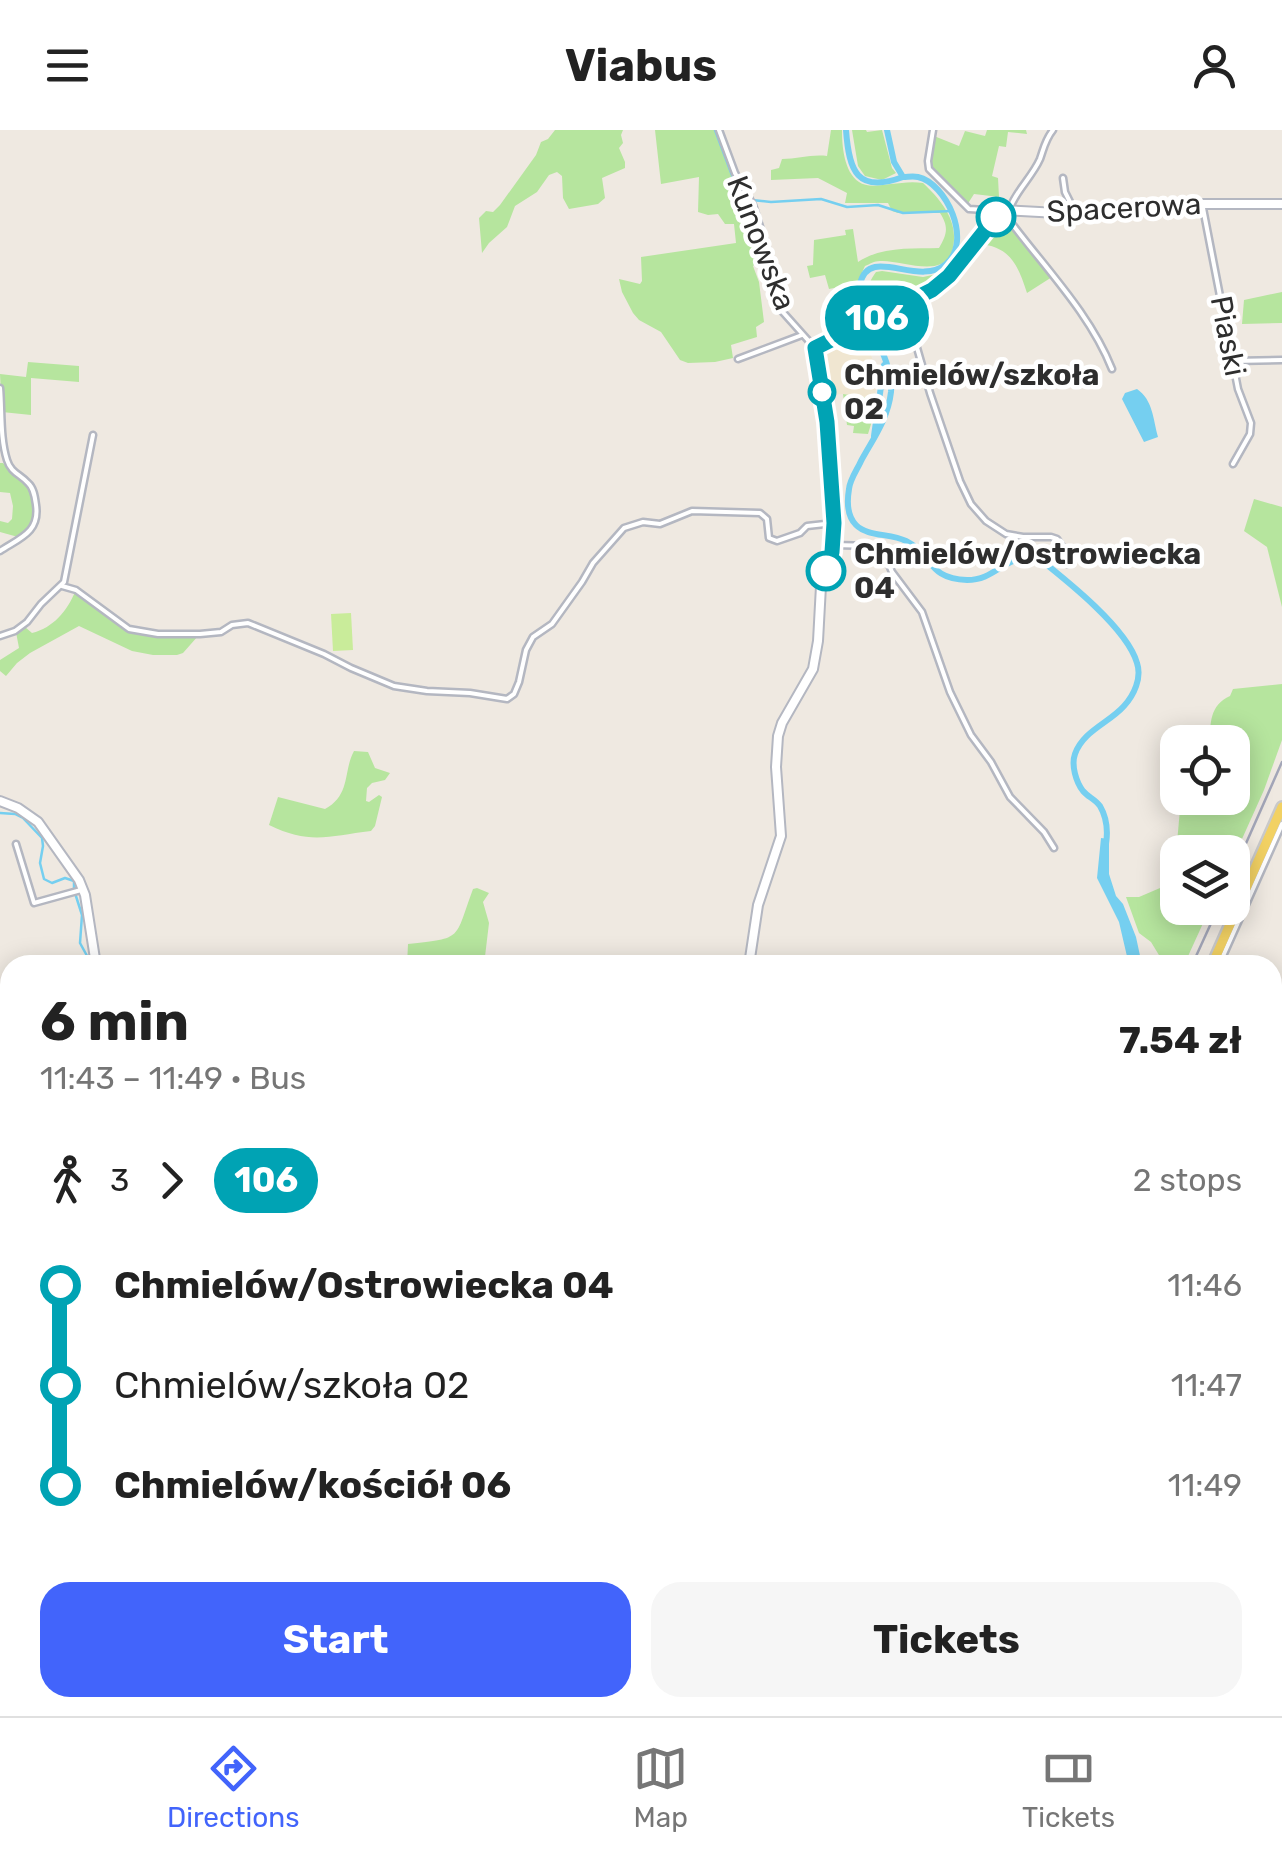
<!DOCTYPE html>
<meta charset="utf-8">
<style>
:root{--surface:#fff;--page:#f6f6f6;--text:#222;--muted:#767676;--line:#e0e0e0;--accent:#4264fb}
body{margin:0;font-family:Rubik,sans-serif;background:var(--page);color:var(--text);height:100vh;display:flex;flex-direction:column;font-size:38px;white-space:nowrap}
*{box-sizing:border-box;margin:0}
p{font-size:32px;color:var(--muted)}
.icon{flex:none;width:55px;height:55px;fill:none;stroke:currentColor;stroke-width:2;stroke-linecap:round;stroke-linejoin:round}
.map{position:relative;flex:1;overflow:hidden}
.side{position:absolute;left:0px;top:825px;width:1282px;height:762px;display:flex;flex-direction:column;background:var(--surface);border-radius:30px 30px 0 0;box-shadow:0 5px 25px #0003}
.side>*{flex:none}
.badge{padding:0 20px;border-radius:32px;font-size:35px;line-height:65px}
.fabs{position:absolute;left:1160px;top:595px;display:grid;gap:20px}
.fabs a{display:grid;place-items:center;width:90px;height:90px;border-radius:20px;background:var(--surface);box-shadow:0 5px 25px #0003;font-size:50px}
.map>.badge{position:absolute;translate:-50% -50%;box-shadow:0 0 0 5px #fff}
.legs{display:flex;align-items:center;gap:15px;height:110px;padding:0 40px;font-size:32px}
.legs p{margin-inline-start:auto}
.head{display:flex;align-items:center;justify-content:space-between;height:170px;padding:0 40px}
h1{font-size:55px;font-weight:700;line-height:75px}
.action{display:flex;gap:20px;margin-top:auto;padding:20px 40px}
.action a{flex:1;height:115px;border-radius:30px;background:var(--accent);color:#fff;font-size:40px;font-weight:700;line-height:115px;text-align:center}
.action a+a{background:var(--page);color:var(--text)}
ul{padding:0 40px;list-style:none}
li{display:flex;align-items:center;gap:35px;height:100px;font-size:38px}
li i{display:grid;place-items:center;width:15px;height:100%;margin:0 12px;background:currentColor}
li i::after{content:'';width:25px;height:25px;margin:-12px;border:8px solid;border-radius:50%;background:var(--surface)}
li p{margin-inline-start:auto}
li:first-child i{background:linear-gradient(#0000 50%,currentColor 0)}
li:last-child i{background:linear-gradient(currentColor 50%,#0000 0)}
header{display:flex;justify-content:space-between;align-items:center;height:130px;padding:0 40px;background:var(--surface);font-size:45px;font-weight:700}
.tab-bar{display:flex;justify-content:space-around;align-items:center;height:140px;border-top:2px solid var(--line);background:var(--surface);font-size:28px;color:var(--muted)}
.tab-bar a{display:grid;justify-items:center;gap:5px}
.tab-bar .active{color:var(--accent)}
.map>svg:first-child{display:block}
.industrial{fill:#e3e1e8}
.education{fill:#f0e6d1}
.green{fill:#b6e59e}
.pitch{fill:#c9ec9a}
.water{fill:#75cff0}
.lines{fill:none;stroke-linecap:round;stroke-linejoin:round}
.stream{stroke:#75cff0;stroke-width:2.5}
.canal{stroke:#75cff0;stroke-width:5}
.river{stroke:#75cff0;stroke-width:6}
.street-casing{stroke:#b4b7c1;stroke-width:9}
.secondary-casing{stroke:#b4b7c1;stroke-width:12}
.primary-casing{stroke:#c9c9c9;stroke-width:14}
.street{stroke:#fff;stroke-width:4}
.secondary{stroke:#fff;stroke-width:8}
.primary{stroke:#f2d163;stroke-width:9}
.rail{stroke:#a3a6b8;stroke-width:2.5}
.line-1-casing{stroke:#fff;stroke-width:22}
.line-1{stroke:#00a3b4;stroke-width:15}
.stop-1-dot{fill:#fff;stroke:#00a3b4;stroke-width:5}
.labels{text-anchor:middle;stroke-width:9;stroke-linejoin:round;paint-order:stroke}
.street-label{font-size:30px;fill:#2e2e2e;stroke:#fff}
.stop-label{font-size:30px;font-weight:bold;fill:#2e2e2e;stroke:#fff;text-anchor:start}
</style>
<header><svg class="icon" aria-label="menu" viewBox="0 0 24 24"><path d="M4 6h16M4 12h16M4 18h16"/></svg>Viabus<svg class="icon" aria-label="person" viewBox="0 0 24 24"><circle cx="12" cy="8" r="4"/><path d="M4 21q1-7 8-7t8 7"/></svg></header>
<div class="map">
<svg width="1282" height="1586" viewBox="0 0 1282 1586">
<rect width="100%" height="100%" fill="#efe9e1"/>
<g class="industrial">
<polygon points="19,1578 232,1578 228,1586 0,1586 0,1581"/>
<polygon points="563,1578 742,1578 746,1581 743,1586 562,1586"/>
</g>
<polygon class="education" points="862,202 877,241 875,269 843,264 827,265 819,222 821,218"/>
<g class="green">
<polygon points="555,0 623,0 621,5 623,13 619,18 625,32 625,38 602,48 605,68 598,74 569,79 563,68 562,46 557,42 549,45 537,62 515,76 507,97 489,113 482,123 479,88 486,81 493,82 500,75 536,25 541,12 548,9"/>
<polygon points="655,0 714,0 719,8 732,44 749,70 767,128 759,130 753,136 759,152 764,192 756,197 757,207 731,215 733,228 715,232 688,233 680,230 661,202 639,190 633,183 622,162 619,149 640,154 642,151 641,127 736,113 734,94 725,94 718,84 708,85 698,82 699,47 661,54"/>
<path d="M831,0h11c0,16 2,42 17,52 8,6 22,3 32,2 11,-1 20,-3 32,-1 14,13 31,32 31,53 1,50 -51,23 -74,25 -6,0 -10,3 -15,5 -10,20 -7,31 0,52l-4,1 -12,-34 -20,4 -4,-14 -15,3 -3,-12 6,-1 1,-25 32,-5 -1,-5 8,-1 5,33c24,-16 54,-13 81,-14 8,-14 10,-21 1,-35h-42l-6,-2 -4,-8h-43l2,-10 -29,-15 -47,2v-10l8,-2 3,-9c15,0 30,-5 45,-3z"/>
<polygon points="852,0 866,0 867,2 882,0 892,38 896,43 882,50 865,46 858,36"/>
<polygon points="987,0 1026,0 1027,4 1008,2 1006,17 999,16 992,46 998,48 999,67 974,64 967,75 930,36 934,6 959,16 965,1 985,6"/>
<path d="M1010,94l42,53 -25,16c-9,-28 -17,-47 -49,-49l9,-12z"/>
<path d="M882,141l41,6 19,-4 4,1 -22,17 -51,25c-6,-18 -9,-28 3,-44z"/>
<polygon points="1282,162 1282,193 1242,194 1244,170"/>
<polygon points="28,232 79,236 79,252 31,248 31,285 2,282 0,244 26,247"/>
<polygon points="843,264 875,269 875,281 868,304 853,303 854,296 847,295"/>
<path d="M0,333h3l14,15 10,5c12,23 14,40 -9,54l-18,-5v-11l8,2 4,-4 1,-13 -3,-13 -10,-1z"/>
<polygon points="1254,369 1282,377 1282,477 1267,417 1244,401"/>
<path d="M75,462l53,38 32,5 38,1 -15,17 -6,2h-24l-21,-4 -53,-25 -49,27 -13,10 -11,13 -6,-5v-11l19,-12 -3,-16 9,-5 7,6c21,-5 35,-22 43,-41z"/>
<path d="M1282,554v56l-18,50 -31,69 -1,-7 -56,2 5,-56h51v-56h-22c0,-19 0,-37 20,-46l3,-7z"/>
<path d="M354,621l14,1 7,16 15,5 -5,7 -13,3 -5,5 -1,13 3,1 10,-7 3,2 -7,29 -4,5c-42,5 -61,14 -102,-6l9,-28 47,12c26,-14 18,-38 29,-58z"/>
<polygon points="1167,755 1177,756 1178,778 1210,778 1184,835 1165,835 1151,812 1139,803 1126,767 1139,767"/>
<path d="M477,758l12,5 -6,9 6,21 -5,42h-77l1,-21c56,-6 46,-4 65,-55z"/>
<polygon points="8,920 10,950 6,953 10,966 10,1048 0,1015 0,923"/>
<polygon points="10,1463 10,1574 0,1539 0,1465"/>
</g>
<g class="pitch">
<polygon points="351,483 353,520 333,521 331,484"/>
<polygon points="769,1578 846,1578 843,1586 770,1586 765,1584"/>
</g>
<g class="water">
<path d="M1137,259c16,11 16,30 21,48l-14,5 -22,-43 3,-6z"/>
<polygon points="1101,708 1109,709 1109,744 1116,766 1123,774 1136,807 1142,835 1129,835 1119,792 1097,748"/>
</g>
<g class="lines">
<g class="stream">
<polyline points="715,0 733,48 741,57"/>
<polyline points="752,70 771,72 821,69 847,77 878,75 903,83 952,81"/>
<polyline points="0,683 15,684 23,688 42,708 43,716 40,733 44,749 52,753 65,748 74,751 74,760 82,785 80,813 92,835"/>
<polyline points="1272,1437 1282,1456"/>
<polyline points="1272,1545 1282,1538"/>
<polyline points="1043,1578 1060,1586"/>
<polyline points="1219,1586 1229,1578"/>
</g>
<polyline class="canal" points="749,1586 754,1578"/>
<g class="river">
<path d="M846,0c3,41 11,64 57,47"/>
<path d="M887,0l7,32 9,15c5,0 10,-1 15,0 28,6 55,64 28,87 -28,24 -77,-20 -86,20 -5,26 34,72 31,108 -3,27 -18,47 -30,69 -4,9 -11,18 -12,28 -2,12 -2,27 7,36 12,12 34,8 50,16 27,13 21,38 61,39 25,0 34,-18 55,-22 5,-2 10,-1 15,-1 29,23 90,71 100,106 5,15 -3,32 -13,43 -15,17 -41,25 -49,48 -4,11 1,28 8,37 5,6 12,8 17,15 7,12 8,25 6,38"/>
<polyline points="874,306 884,235"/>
<polyline points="1075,1586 1082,1578"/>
</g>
<defs>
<g id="street">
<polyline points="719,0 735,43 753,75 775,143 781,180 815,218"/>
<path d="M933,0l-5,31 1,8 40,40 33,2 2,2c37,51 85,98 108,156"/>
<polyline points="1063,48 1065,62 1075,82"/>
<polyline points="1202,73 1238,259 1251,293 1250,304 1233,334"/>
<path d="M1010,78c6,-17 22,-31 30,-49 4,-11 5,-19 13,-29"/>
<polyline points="905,176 930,263 960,351 971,374 986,391 1006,404 1023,407 1051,407 1057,409 1064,419 1067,434"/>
<polyline points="738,229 802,205"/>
<polyline points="1233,231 1282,230"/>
<path d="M0,258c2,23 0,50 7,72 4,13 13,14 21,23 6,5 7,15 8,22 4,27 -16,33 -36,46"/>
<polyline points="833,415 876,416 884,423 892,442 922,482 950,562 971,605 991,632 1010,667 1044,702 1054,718"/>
<polyline points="62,456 76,460 129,499 158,504 200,504 221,502 232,495 248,493 324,524 351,538 394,556 427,561 470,563 507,569 514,564 519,552 526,520 533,507 552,494 582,452 593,433 624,398 643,392 660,394 692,381 760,383 767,389 769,408 777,411 800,403 807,396 834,393"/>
<polyline points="0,506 15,501 27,492 41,474 64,452 93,305"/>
<polyline points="16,714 34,773 81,760"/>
<polyline points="1219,835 1282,694"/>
<polyline points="0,884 10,884"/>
<polyline points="0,1108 10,1143"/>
<polyline points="0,1392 10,1430"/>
<polyline points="1282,1442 1282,1449"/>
<polyline points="1272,1456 1273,1447"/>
<polyline points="743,1579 744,1578"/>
<polyline points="1213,1586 1223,1578"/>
</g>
<g id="secondary">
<polyline points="0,671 18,678 38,692 79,750 85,765 96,835"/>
<polyline points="749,835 758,775 781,706 776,637 778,606 782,593 813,539 818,511 821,456 833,415 834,393 828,296 815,218 932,160 949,146 1003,80 1058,83 1181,74 1282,74"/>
<polyline points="0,1463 10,1460"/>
<polyline points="962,1578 980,1584"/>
<polyline points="233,1586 237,1578"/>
<polyline points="758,1586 763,1578"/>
</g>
<g id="primary">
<polyline points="1212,835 1282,677"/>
<polyline points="936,1586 941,1578"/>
</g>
</defs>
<use href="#street" class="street-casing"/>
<use href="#secondary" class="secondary-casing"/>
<use href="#primary" class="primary-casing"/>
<use href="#street" class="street"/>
<use href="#secondary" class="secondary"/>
<use href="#primary" class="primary"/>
<g class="rail">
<polyline points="1232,745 1282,632"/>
<polyline points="1192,835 1218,778"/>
<polyline points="853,1586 857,1578"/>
</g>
</g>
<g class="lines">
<defs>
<polyline id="line-1" points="826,441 832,422 834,393 827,292 815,218 932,160 949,146 996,87"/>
</defs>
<use href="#line-1" class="line-1-casing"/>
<use href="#line-1" class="line-1"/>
</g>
<g class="stop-1-dot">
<circle cx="996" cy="87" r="18"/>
<circle cx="822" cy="262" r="12"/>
<circle cx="826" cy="441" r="18"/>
</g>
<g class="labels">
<g class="street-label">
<text transform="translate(1124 78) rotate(-3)" y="10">Spacerowa</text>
<text transform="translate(761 113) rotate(69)" y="10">Kunowska</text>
<text transform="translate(1228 206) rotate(79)" y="10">Piaski</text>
</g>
<g class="stop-label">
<text x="844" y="255">Chmielów/szkoła<tspan x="844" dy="34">02</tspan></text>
<text x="854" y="434">Chmielów/Ostrowiecka<tspan x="854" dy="34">04</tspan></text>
</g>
</g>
</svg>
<div class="fabs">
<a><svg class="icon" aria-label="locate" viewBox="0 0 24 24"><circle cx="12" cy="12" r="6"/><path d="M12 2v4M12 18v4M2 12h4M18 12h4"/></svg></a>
<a><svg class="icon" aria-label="layers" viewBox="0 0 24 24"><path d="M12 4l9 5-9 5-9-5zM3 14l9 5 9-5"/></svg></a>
</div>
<b class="badge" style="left:877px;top:188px;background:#00a3b4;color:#fff">106</b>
<section class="side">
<div class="head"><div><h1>6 min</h1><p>11:43 – 11:49 · Bus</p></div><b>7.54 zł</b></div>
<div class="legs"><svg class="icon" aria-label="walk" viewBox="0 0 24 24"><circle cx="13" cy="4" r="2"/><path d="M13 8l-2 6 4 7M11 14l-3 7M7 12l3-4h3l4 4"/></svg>3<svg class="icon" aria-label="forward" viewBox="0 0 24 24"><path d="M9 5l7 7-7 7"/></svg><b class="badge" style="background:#00a3b4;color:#fff">106</b><p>2 stops</p></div>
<ul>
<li><i style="color:#00a3b4"></i><b>Chmielów/Ostrowiecka 04</b><p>11:46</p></li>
<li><i style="color:#00a3b4"></i><span>Chmielów/szkoła 02</span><p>11:47</p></li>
<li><i style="color:#00a3b4"></i><b>Chmielów/kościół 06</b><p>11:49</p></li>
</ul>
<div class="action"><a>Start</a><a>Tickets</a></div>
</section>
</div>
<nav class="tab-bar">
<a class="active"><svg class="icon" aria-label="directions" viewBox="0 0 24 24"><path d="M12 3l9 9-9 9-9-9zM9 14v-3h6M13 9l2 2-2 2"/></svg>Directions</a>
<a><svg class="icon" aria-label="map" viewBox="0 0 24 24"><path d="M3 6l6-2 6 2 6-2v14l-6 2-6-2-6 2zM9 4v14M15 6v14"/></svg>Map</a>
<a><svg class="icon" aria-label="tickets" viewBox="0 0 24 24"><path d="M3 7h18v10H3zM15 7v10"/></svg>Tickets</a>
</nav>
